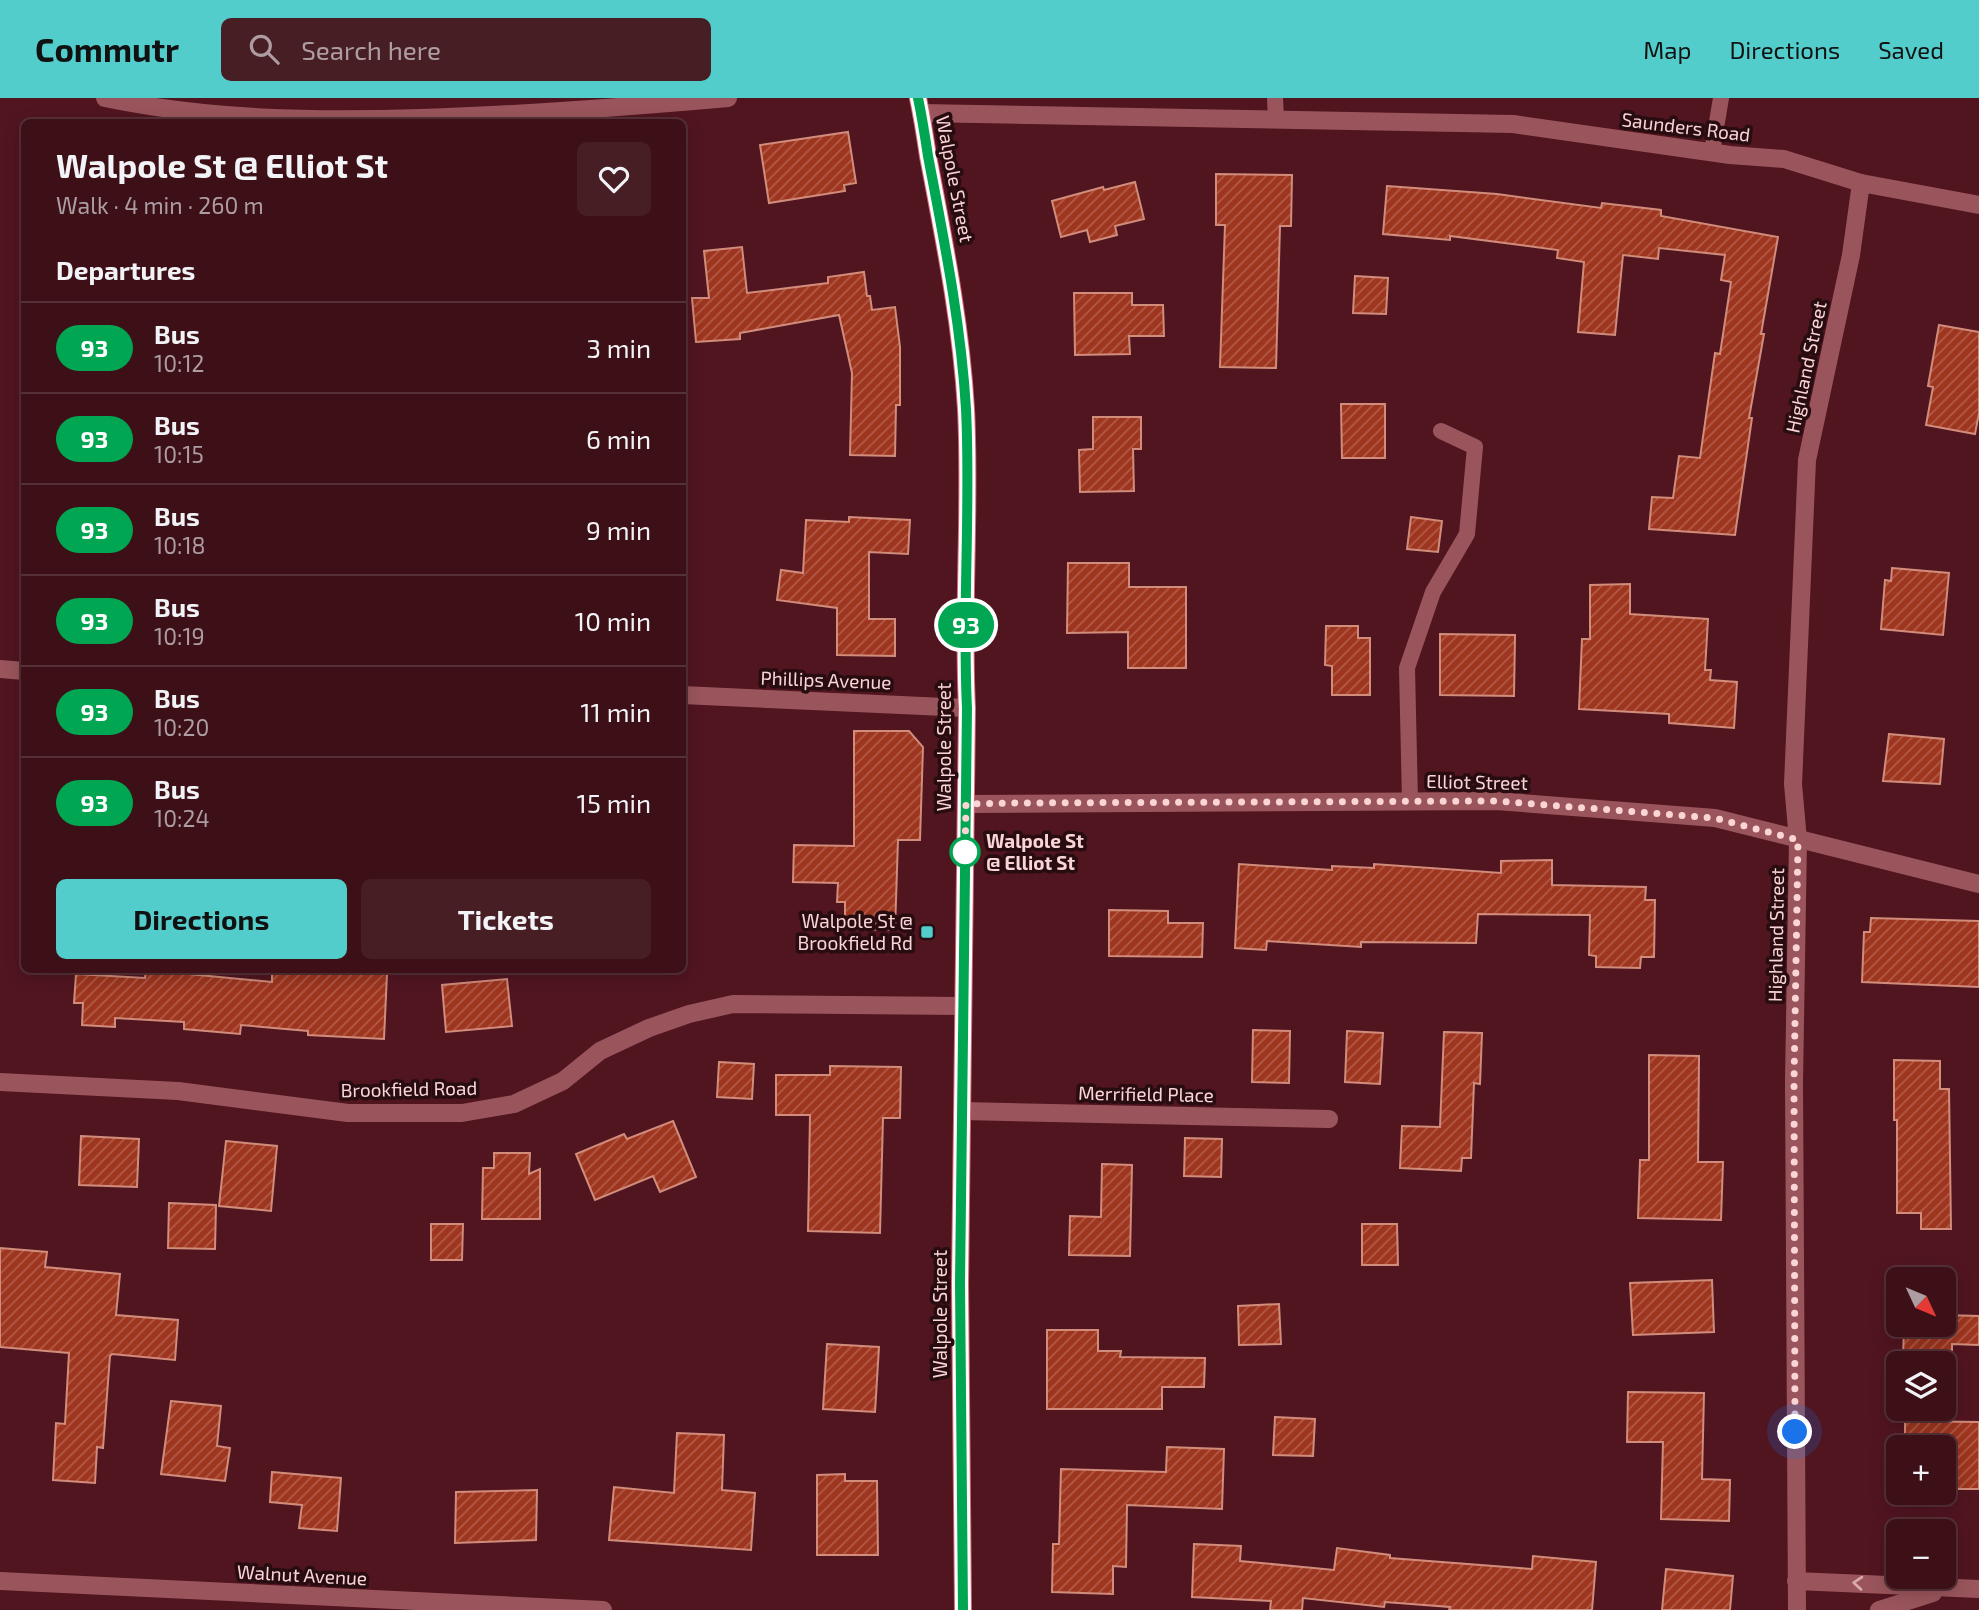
<!DOCTYPE html>
<meta charset="utf-8">
<style>
:root{--surface:#3d1018;--page:#481e25;--text:#f1f3f6;--muted:#ad9da2;--line:#563037;--accent:#52cdcc}
body{margin:0;font-family:"Exo 2",sans-serif;background:var(--page);color:var(--text);height:100vh;display:flex;flex-direction:column;font-size:26px;white-space:nowrap}
*{box-sizing:border-box;margin:0}
p{font-size:23px;color:var(--muted)}
.icon{flex:none;width:38px;height:38px;fill:none;stroke:currentColor;stroke-width:2;stroke-linecap:round;stroke-linejoin:round}
.map{position:relative;flex:1;overflow:hidden}
.drawer{position:absolute;left:21px;top:21px;width:665px;height:854px;display:flex;flex-direction:column;background:var(--surface);border-radius:10px;box-shadow:0 4px 18px #0003,0 0 0 2px var(--line)}
.drawer>*{flex:none}
.badge{padding:0 14px;border-radius:23px;font-size:24px;line-height:46px}
.needle{width:46px;rotate:134deg}
.buttons{position:absolute;left:1886px;top:1169px;display:grid;gap:14px}
.buttons a{display:grid;place-items:center;width:70px;height:70px;border-radius:10px;background:var(--surface);box-shadow:0 4px 18px #0003,0 0 0 2px var(--line);font-size:35px}
.you{position:absolute;width:35px;height:35px;margin:-18px;border:5px solid #fff;border-radius:50%;background:#1a73e8;box-shadow:0 0 0 10px #1a73e833}
.map>.badge{position:absolute;translate:-50% -50%;box-shadow:0 0 0 4px #fff}
h2{padding:0 35px;font-size:26px;line-height:63px}
.round{display:grid;place-items:center;flex:none;width:74px;height:74px;border-radius:10px;background:var(--page)}
.headline{display:flex;align-items:center;justify-content:space-between;height:119px;padding:0 35px}
h1{font-size:33px;font-weight:700;line-height:52px}
.primary-button{display:flex;gap:14px;margin-top:auto;padding:14px 35px}
.primary-button a{flex:1;height:80px;border-radius:10px;background:var(--accent);color:#111;font-size:28px;font-weight:700;line-height:80px;text-align:center}
.primary-button a+a{background:var(--page);color:var(--text)}
ul{padding:0;list-style:none}
li{display:flex;align-items:center;gap:21px;height:91px;padding:0 35px;border-top:2px solid var(--line)}
li div{flex:1}
li b{display:block;font-size:26px}
li em{font-style:normal}
li .badge{min-width:77px;font-weight:700;text-align:center}
header{display:flex;align-items:center;gap:42px;box-sizing:border-box;height:98px;padding:0 35px;background:var(--accent);color:#111}
header strong{font-size:33px}
nav{display:flex;gap:38px;margin-inline-start:auto;font-size:24px}
.search{width:490px;height:63px;background:var(--page);display:flex;align-items:center;gap:18px;box-sizing:border-box;padding:0 24px;border-radius:10px;color:var(--muted);font-size:26px}
.map>svg:first-child{display:block}
.building{fill:url(#building-hatch);stroke:#d18c7b;stroke-width:2}
.lines{fill:none;stroke-linecap:round;stroke-linejoin:round}
.service{stroke:#9a555c;stroke-width:16}
.minor{stroke:#9a555c;stroke-width:18}
.tertiary{stroke:#9a555c;stroke-width:18}
.secondary{stroke:#d56875;stroke-width:18}
.oneway{stroke:#d9a8ab}
.line-casing{stroke:#fff;stroke-width:16}
.line{stroke:#00a651;stroke-width:10}
.walk{stroke:#fbd4d6;stroke-width:7;stroke-dasharray:0 12.6}
.stop-dot{fill:#fff;stroke:#00a651;stroke-width:3.5}
.poi-dot{fill:#52cdcc;stroke:#270c10;stroke-width:2.5}
.labels{text-anchor:middle;stroke-width:7;stroke-linejoin:round;paint-order:stroke}
.street-label{font-size:19px;fill:#fbd4d6;stroke:#270c10}
.stop-label{font-size:19px;font-weight:bold;fill:#fbd4d6;stroke:#270c10;text-anchor:start}
.poi-label{font-size:19px;fill:#fbd4d6;stroke:#270c10;text-anchor:end}
</style>
<header>
<strong>Commutr</strong>
<div class="search"><svg class="icon" aria-label="search" viewBox="0 0 24 24"><circle cx="10" cy="10" r="6"/><path d="M15 15l6 6"/></svg>Search here</div>
<nav><a>Map</a><a>Directions</a><a>Saved</a></nav>
</header>
<div class="map">
<svg width="1979" height="1512" viewBox="0 0 1979 1512">
<defs>
<pattern id="building-hatch" width="6" height="6" patternUnits="userSpaceOnUse" patternTransform="scale(1.75)"><rect width="6" height="6" fill="#9e351e"/><path d="M-1 1l2-2M0 6l6-6M5 7l2-2" fill="none" stroke="#b15b49"/></pattern>
</defs>
<rect width="100%" height="100%" fill="#511520"/>
<g class="building">
<polygon points="848,34 856,85 844,87 845,93 769,105 760,47"/>
<polygon points="1216,76 1292,77 1291,128 1280,128 1276,270 1220,269 1225,127 1216,127"/>
<polygon points="1135,84 1144,121 1115,128 1117,137 1090,144 1087,132 1061,139 1052,103 1103,89 1104,92"/>
<polygon points="1387,88 1497,96 1601,110 1602,105 1661,112 1661,118 1778,139 1761,236 1764,236 1749,320 1752,320 1735,437 1649,431 1652,399 1673,400 1679,358 1700,360 1715,255 1720,256 1731,184 1721,182 1725,157 1659,150 1658,161 1623,157 1615,237 1578,234 1584,164 1557,160 1558,152 1450,138 1450,142 1383,136"/>
<polygon points="742,149 747,195 828,185 828,179 864,174 867,198 870,198 872,212 895,209 900,249 900,307 896,307 895,358 850,357 852,275 839,217 740,235 740,241 696,244 692,200 709,200 704,153"/>
<polygon points="1355,178 1388,180 1386,216 1353,215"/>
<polygon points="1074,195 1132,195 1132,207 1163,207 1164,238 1129,238 1130,256 1075,257"/>
<polygon points="1939,227 1979,234 1979,315 1975,336 1926,327 1933,289 1928,288"/>
<polygon points="1341,306 1385,306 1385,360 1342,360"/>
<polygon points="1093,319 1141,319 1141,351 1133,351 1134,393 1080,394 1079,352 1093,351"/>
<polygon points="849,419 910,422 908,456 869,454 869,521 895,521 895,558 837,557 837,510 777,502 781,472 803,475 806,422 849,424"/>
<polygon points="1411,419 1442,423 1438,454 1407,451"/>
<polygon points="1068,465 1129,465 1129,489 1186,489 1186,570 1128,570 1128,534 1067,535"/>
<polygon points="1892,470 1949,475 1943,537 1881,531 1885,482 1891,483"/>
<polygon points="1630,486 1630,516 1708,521 1705,572 1711,572 1710,582 1737,584 1734,630 1669,625 1669,616 1579,611 1582,541 1590,541 1590,487"/>
<polygon points="1326,528 1358,528 1358,540 1370,540 1370,597 1332,597 1332,568 1325,567"/>
<polygon points="1440,536 1515,537 1514,598 1440,597"/>
<polygon points="854,633 909,633 923,649 920,742 898,742 895,832 845,831 845,804 837,804 838,785 793,784 794,747 854,748"/>
<polygon points="1889,636 1944,641 1940,686 1883,683"/>
<polygon points="1552,762 1552,787 1646,789 1645,802 1655,802 1654,859 1641,859 1640,870 1596,869 1596,858 1589,857 1590,817 1478,816 1476,845 1361,844 1361,849 1267,843 1266,852 1235,850 1239,766 1332,772 1332,768 1374,770 1374,766 1501,775 1501,763"/>
<polygon points="1109,812 1168,813 1168,825 1203,825 1202,859 1109,858"/>
<polygon points="1871,820 1979,823 1979,889 1862,884 1864,834 1870,834"/>
<polygon points="146,872 272,884 272,872 387,876 384,941 308,937 308,933 241,927 240,936 184,931 184,924 115,920 115,929 82,927 83,905 74,905 76,876 145,880"/>
<polygon points="507,881 512,928 446,934 442,887"/>
<polygon points="1253,932 1290,933 1289,985 1252,984"/>
<polygon points="1347,933 1383,935 1380,986 1345,984"/>
<polygon points="1444,934 1482,935 1480,986 1474,985 1471,1060 1462,1060 1461,1073 1400,1070 1402,1028 1440,1029"/>
<polygon points="1649,957 1699,958 1698,1064 1723,1064 1721,1122 1638,1120 1640,1062 1649,1062"/>
<polygon points="1894,962 1940,963 1940,991 1949,991 1951,1131 1921,1131 1921,1115 1897,1115 1897,1022 1894,1022"/>
<polygon points="719,964 754,966 752,1001 717,999"/>
<polygon points="830,968 901,969 900,1020 883,1020 880,1135 808,1133 810,1017 776,1017 776,977 830,977"/>
<polygon points="673,1023 696,1079 660,1094 653,1078 595,1102 576,1056 624,1036 627,1041"/>
<polygon points="81,1038 139,1041 137,1089 79,1087"/>
<polygon points="1185,1040 1222,1041 1221,1079 1184,1078"/>
<polygon points="226,1043 277,1048 271,1113 219,1108"/>
<polygon points="494,1055 530,1055 529,1076 540,1071 540,1121 482,1121 483,1070 494,1070"/>
<polygon points="1102,1066 1132,1067 1130,1158 1069,1157 1070,1118 1101,1119"/>
<polygon points="169,1105 216,1107 215,1151 168,1150"/>
<polygon points="431,1126 463,1126 462,1162 431,1162"/>
<polygon points="1362,1126 1397,1126 1398,1167 1362,1167"/>
<polygon points="0,1150 47,1154 45,1169 120,1176 116,1217 178,1222 175,1262 112,1256 110,1258 103,1350 97,1349 95,1385 53,1382 56,1325 65,1326 69,1255 0,1249"/>
<polygon points="1712,1182 1714,1234 1633,1237 1630,1185"/>
<polygon points="1279,1206 1281,1246 1239,1247 1238,1208"/>
<polygon points="1944,1217 1979,1218 1979,1247 1952,1246 1952,1265 1920,1265 1920,1261 1903,1261 1904,1227 1944,1227"/>
<polygon points="1047,1232 1098,1232 1098,1253 1121,1253 1120,1259 1205,1260 1204,1289 1162,1289 1162,1311 1047,1311"/>
<polygon points="827,1246 879,1249 875,1314 823,1311"/>
<polygon points="1628,1294 1704,1295 1702,1381 1730,1382 1729,1423 1661,1421 1663,1344 1627,1344"/>
<polygon points="171,1303 221,1308 217,1348 230,1350 225,1383 161,1376"/>
<polygon points="1275,1319 1315,1321 1313,1358 1273,1357"/>
<polygon points="1905,1323 1979,1324 1979,1391 1944,1391 1944,1349 1899,1349 1899,1394 1897,1340 1905,1339"/>
<polygon points="677,1335 724,1337 722,1392 755,1395 751,1452 609,1442 614,1389 674,1395"/>
<polygon points="1167,1349 1224,1351 1222,1411 1127,1407 1126,1469 1113,1468 1113,1496 1052,1494 1053,1446 1059,1446 1061,1371 1166,1374"/>
<polygon points="272,1374 341,1380 337,1433 299,1430 302,1407 270,1404"/>
<polygon points="845,1376 845,1383 877,1383 878,1457 817,1457 817,1377"/>
<polygon points="537,1392 536,1442 455,1445 456,1394"/>
<polygon points="1899,1395 1936,1395 1937,1408 1899,1408"/>
<polygon points="1194,1446 1241,1448 1240,1463 1334,1472 1337,1450 1390,1457 1390,1460 1532,1471 1533,1458 1596,1464 1592,1512 1449,1512 1450,1509 1385,1504 1384,1509 1303,1500 1302,1512 1270,1512 1271,1503 1192,1499"/>
<polygon points="1666,1471 1733,1478 1730,1512 1662,1512"/>
</g>
<g class="lines">
<g class="service">
<polyline points="1275,0 1276,21"/>
<polyline points="1712,54 1721,0"/>
<polyline points="1410,703 1407,570 1433,494 1467,436 1475,349 1441,333"/>
</g>
<g class="minor">
<path d="M105,0c105,22 209,23 316,20 103,-3 205,-11 307,-20"/>
<polyline points="921,15 1513,26 1730,57 1784,61 1861,85 1979,107"/>
<polyline points="0,571 24,573"/>
<polyline points="682,597 967,610"/>
<polyline points="966,706 1496,703 1715,720 1979,786"/>
<polyline points="0,984 178,993 348,1015 462,1015 514,1006 563,983 600,953 649,930 689,916 733,906 962,908"/>
<polyline points="962,1013 1329,1021"/>
<polyline points="1796,1483 1979,1491"/>
<polyline points="1797,1512 1794,984 1798,742 1793,686 1807,362 1851,157 1861,85"/>
<polyline points="1879,1512 1933,1495"/>
</g>
<polyline class="tertiary" points="0,1483 603,1512"/>
<path class="secondary" d="M918,0c4,19 7,38 10,58 16,84 33,167 38,253 5,99 -4,199 1,299l-7,575 3,327"/>
</g>
<defs><path id="oneway-chevron" d="M-2-3.5L2.5 0L-2 3.5" fill="none" stroke-width="1.6" stroke-linecap="round" stroke-linejoin="round" transform="scale(1.75)"/></defs>
<use class="oneway" href="#oneway-chevron" transform="translate(1858 1485) rotate(-176)"/>
<g class="lines">
<defs>
<path id="line" d="M918,0c4,19 7,38 10,58 16,84 33,167 38,253 5,99 -4,199 1,299l-7,575 3,327"/>
</defs>
<use href="#line" class="line-casing"/>
<use href="#line" class="line"/>
<polyline class="walk" points="965,754 965,756 966,706 1010,705 1496,703 1715,720 1798,742 1794,984 1795,1334"/>
</g>
<circle class="stop-dot" cx="965" cy="754" r="14"/>
<rect class="poi-dot" x="920" y="827" width="14" height="14" rx="3.5"/>
<g class="labels">
<g class="street-label">
<text transform="translate(1686 29) rotate(7)" y="7">Saunders Road</text>
<text transform="translate(955 81) rotate(79)" y="7">Walpole Street</text>
<text transform="translate(1806 269) rotate(-78)" y="7">Highland Street</text>
<text transform="translate(826 582) rotate(2)" y="7">Phillips Avenue</text>
<text transform="translate(944 649) rotate(-90)" y="7">Walpole Street</text>
<text transform="translate(1477 684) rotate(1)" y="7">Elliot Street</text>
<text transform="translate(1776 837) rotate(-89)" y="7">Highland Street</text>
<text transform="translate(409 991) rotate(-1)" y="7">Brookfield Road</text>
<text transform="translate(1146 996) rotate(1)" y="7">Merrifield Place</text>
<text transform="translate(940 1216) rotate(-90)" y="7">Walpole Street</text>
<text transform="translate(302 1477) rotate(3)" y="7">Walnut Avenue</text>
</g>
<g class="stop-label">
<text x="986" y="750">Walpole St<tspan x="986" dy="22">@ Elliot St</tspan></text>
</g>
<g class="poi-label">
<text x="913" y="830">Walpole St @<tspan x="913" dy="22">Brookfield Rd</tspan></text>
</g>
</g>
</svg>
<div class="buttons">
<a><svg class="needle" viewBox="-14 -14 28 28"><path d="M0-13l5 13h-10z" fill="#e53935"/><path d="M0 13l5-13h-10z" fill="#ad9da2"/></svg></a>
<a><svg class="icon" aria-label="layers" viewBox="0 0 24 24"><path d="M12 4l9 5-9 5-9-5zM3 14l9 5 9-5"/></svg></a>
<a>+</a>
<a>−</a>
</div>
<div class="you" style="left:1795px;top:1334px"></div>
<b class="badge" style="left:966px;top:527px;background:#00a651;color:#fff">93</b>
<section class="drawer">
<div class="headline"><div><h1>Walpole St @ Elliot St</h1><p>Walk · 4 min · 260 m</p></div><a class="round"><svg class="icon" aria-label="heart" viewBox="0 0 24 24"><path d="M12 20l-8-8c-3-5 5-10 8-4 3-6 11-1 8 4z"/></svg></a></div>
<h2>Departures</h2>
<ul>
<li><span class="badge" style="background:#00a651;color:#fff">93</span><div><b>Bus</b><p>10:12</p></div><em>3 min</em></li>
<li><span class="badge" style="background:#00a651;color:#fff">93</span><div><b>Bus</b><p>10:15</p></div><em>6 min</em></li>
<li><span class="badge" style="background:#00a651;color:#fff">93</span><div><b>Bus</b><p>10:18</p></div><em>9 min</em></li>
<li><span class="badge" style="background:#00a651;color:#fff">93</span><div><b>Bus</b><p>10:19</p></div><em>10 min</em></li>
<li><span class="badge" style="background:#00a651;color:#fff">93</span><div><b>Bus</b><p>10:20</p></div><em>11 min</em></li>
<li><span class="badge" style="background:#00a651;color:#fff">93</span><div><b>Bus</b><p>10:24</p></div><em>15 min</em></li>
</ul>
<div class="primary-button"><a>Directions</a><a>Tickets</a></div>
</section>
</div>
